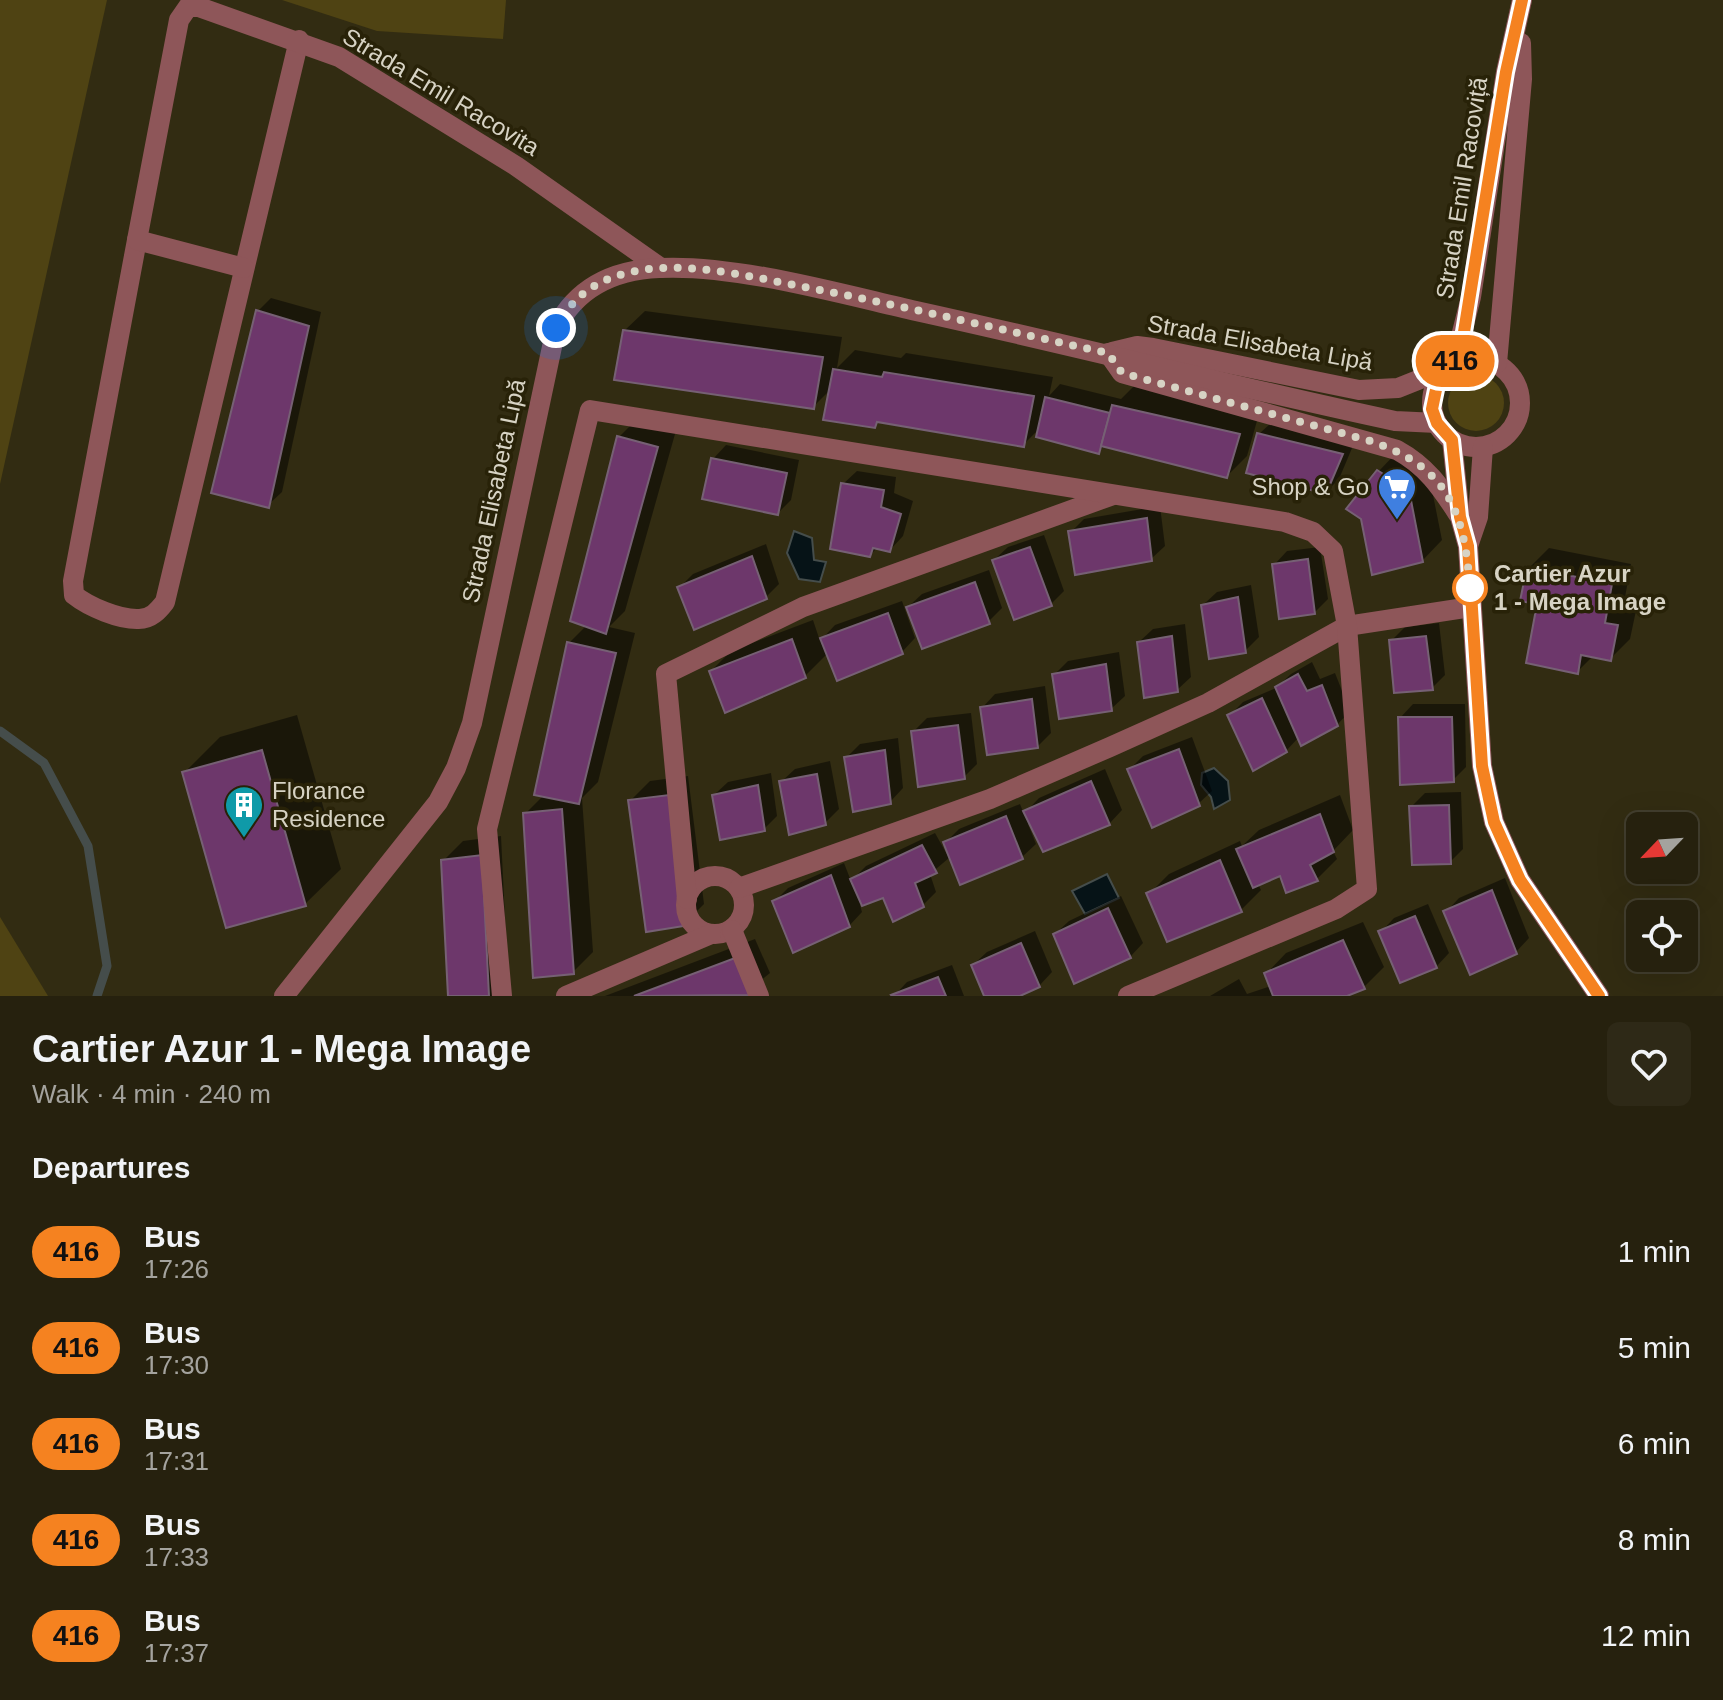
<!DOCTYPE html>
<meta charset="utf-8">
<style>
:root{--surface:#26210e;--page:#2e2917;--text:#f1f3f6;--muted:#a4a39e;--line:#423e2e}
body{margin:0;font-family:Helvetica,sans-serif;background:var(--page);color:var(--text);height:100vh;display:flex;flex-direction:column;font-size:30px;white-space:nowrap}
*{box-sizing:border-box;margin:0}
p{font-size:26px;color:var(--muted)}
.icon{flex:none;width:44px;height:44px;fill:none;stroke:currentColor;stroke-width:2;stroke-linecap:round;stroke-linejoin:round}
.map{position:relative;height:996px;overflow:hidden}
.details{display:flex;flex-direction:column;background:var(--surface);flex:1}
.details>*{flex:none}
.badge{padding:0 16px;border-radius:26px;font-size:28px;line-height:52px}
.needle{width:52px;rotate:245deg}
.tools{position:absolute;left:1626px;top:812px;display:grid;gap:16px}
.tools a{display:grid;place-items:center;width:72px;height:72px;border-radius:12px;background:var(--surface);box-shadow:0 8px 32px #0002,0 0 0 2px var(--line);font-size:40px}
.you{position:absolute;width:40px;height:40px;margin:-20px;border:6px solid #fff;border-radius:50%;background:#1a73e8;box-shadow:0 0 0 12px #1a73e833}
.map>.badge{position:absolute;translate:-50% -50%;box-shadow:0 0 0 4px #fff}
h2{padding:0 32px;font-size:30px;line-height:72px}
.round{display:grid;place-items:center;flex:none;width:84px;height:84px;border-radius:12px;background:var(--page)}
.overview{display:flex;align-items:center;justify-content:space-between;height:136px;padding:0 32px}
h1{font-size:38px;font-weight:800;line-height:60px}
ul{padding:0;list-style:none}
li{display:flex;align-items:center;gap:24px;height:96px;padding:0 32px}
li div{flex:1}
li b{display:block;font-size:30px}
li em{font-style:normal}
li .badge{min-width:88px;font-weight:700;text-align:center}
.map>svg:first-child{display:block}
.green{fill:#4f4313}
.water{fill:#061317;stroke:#454d4b;stroke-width:2}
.shadow{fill:#0007}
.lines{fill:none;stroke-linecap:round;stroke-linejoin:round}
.stream{stroke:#454d4b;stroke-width:9}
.building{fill:#6d376b;stroke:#766074;stroke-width:2}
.minor{stroke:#8e5659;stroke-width:20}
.line-casing{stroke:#fff;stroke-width:18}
.line{stroke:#f58220;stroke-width:12}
.walk{stroke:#d7d3c4;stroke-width:8;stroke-dasharray:0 14.4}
.stop-dot{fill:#fff;stroke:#f58220;stroke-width:4}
.labels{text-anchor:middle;stroke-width:7;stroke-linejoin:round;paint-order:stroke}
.street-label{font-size:24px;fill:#d7d3c4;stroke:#282208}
.poi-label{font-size:24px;fill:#d7d3c4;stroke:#282208;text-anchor:end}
.stop-label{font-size:24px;font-weight:bold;fill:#d7d3c4;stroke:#282208;text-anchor:start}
</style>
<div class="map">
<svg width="1723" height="996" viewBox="0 0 1723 996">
<rect width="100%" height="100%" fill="#322c12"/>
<g class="green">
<polygon points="0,0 107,0 0,484"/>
<polygon points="282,0 506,0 503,39 377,31"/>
<circle cx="1476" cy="403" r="28"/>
<polygon points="0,917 48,996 0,996"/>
</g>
<g class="water">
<polygon points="794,531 812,538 814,560 826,562 820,582 799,579 787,553"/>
<polygon points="1214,768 1228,781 1230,800 1214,809 1211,797 1201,785 1202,773"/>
<polygon points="1107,874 1119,898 1085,914 1072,891"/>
</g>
<g class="shadow">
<polygon points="271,298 321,312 282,492 268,505 258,311"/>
<polygon points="645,311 842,337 837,368 855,350 901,358 906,353 1053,377 1049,396 1060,384 1121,399 1134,386 1259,414 1247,456 1227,476 1105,445 1098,452 1041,427 1023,445 880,421 874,426 831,389 813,407 624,331"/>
<polygon points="639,417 677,427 625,611 609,627 635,633 598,782 582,798 593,952 573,972 525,814 544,795 569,643 587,625 619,437"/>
<polygon points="1273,421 1355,441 1339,479 1326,492 1259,434"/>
<polygon points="726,445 799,460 791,500 778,513 713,459"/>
<polygon points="1398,451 1428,470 1442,540 1422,561 1362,517 1378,472"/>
<polygon points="857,471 896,477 894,493 913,501 903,536 890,550 878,547 870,555 843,484"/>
<polygon points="1160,506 1165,546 1151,559 1071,532 1084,519"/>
<polygon points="1044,535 1064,591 1051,604 994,560 1008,547"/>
<polygon points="766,544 779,584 766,597 680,587 693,574"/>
<polygon points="1320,547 1328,599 1314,613 1274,565 1287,551"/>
<polygon points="1549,548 1631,564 1624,603 1637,606 1630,639 1610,659 1593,656 1577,672 1540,603 1529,568"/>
<polygon points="989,570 1002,608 988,622 908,607 922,594"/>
<polygon points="1251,585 1259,637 1245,651 1203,605 1217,592"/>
<polygon points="902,601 915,638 902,652 828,653 805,676 726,710 711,671 731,651 813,620 820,641 835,625"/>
<polygon points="1439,623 1445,675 1432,688 1391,641 1405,627"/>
<polygon points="1185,624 1191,677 1177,690 1139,642 1153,629"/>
<polygon points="1119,652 1125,696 1111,709 1054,675 1068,661"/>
<polygon points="1312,662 1320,679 1335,673 1350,711 1337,725 1299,737 1286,751 1230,715 1243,702 1276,688 1291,674"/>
<polygon points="1045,686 1051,733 1037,747 982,708 995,694"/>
<polygon points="1413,704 1465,704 1466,767 1453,780 1400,718"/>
<polygon points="971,713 977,764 964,777 913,732 927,718"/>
<polygon points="297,715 341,869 305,904 185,772 220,737"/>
<polygon points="1192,737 1212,791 1198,804 1130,769 1143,756"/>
<polygon points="898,738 903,788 890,802 846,758 860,744"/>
<polygon points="830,761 839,809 825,823 781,782 795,769"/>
<polygon points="1105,769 1122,810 1109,824 1031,823 1028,824 1036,844 1022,857 961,883 946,842 959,829 1020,804 1024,814 1039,798"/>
<polygon points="771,773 777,816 764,829 714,795 728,782"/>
<polygon points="688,776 704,904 684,924 630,801 650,781"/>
<polygon points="1461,792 1463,849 1450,862 1411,807 1425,793"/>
<polygon points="1340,795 1353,830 1333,851 1337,859 1317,879 1281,874 1258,884 1261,890 1241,910 1149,894 1169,874 1240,841 1242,846 1259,830"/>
<polygon points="935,833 949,858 930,874 936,892 923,905 884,896 860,905 862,912 849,926 774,902 788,888 844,863 851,881 866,866"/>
<polygon points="501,836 508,980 492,996 450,996 443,861 463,841"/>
<polygon points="1505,878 1529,938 1516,952 1446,912 1459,898"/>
<polygon points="1121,896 1143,943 1130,957 1055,934 1069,921"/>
<polygon points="1428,904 1449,953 1436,967 1381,932 1394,918"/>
<polygon points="1363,922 1384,967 1364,987 1342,996 1210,996 1239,979 1247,994 1271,986 1266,974 1286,953"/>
<polygon points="1035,931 1052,972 1039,986 1015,996 986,996 973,965 987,952"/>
<polygon points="755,939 770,973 742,996 605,996"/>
<polygon points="952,965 964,996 894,996 907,982"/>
</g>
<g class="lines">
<polyline class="stream" points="0,731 44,763 88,846 107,966 97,996"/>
</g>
<g class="building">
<polygon points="256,310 309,326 269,508 211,493"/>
<polygon points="623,330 823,357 814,409 614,380"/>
<polygon points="833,369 882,377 884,372 1034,396 1024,447 877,422 875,428 823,420"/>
<polygon points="1045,397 1110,413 1099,454 1036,437"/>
<polygon points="1112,405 1240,434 1227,478 1101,446"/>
<polygon points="1257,433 1343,454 1326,494 1246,473"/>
<polygon points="617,436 658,447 606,634 570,621"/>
<polygon points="711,458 787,473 778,515 702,499"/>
<polygon points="1377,470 1409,490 1423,562 1372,575 1361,519 1346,509"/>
<polygon points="841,483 884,490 881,507 901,514 890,552 873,548 870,557 830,549"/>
<polygon points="1147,518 1152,561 1075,575 1068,531"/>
<polygon points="1030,547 1052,606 1014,620 992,560"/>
<polygon points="752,556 767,599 694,630 677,587"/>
<polygon points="1308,559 1315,614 1279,619 1272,564"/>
<polygon points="1527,567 1612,584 1605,623 1618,625 1611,661 1581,655 1578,674 1526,663 1537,604 1520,601"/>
<polygon points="975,582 990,624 922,649 906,607"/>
<polygon points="1238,597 1246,653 1209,659 1201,605"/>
<polygon points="888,613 903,654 837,681 820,638"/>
<polygon points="1172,636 1178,692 1144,698 1137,642"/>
<polygon points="1426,636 1433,690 1394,693 1389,640"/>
<polygon points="792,639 806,678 725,713 709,671"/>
<polygon points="567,642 616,653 579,804 534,795"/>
<polygon points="1106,664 1112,711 1059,719 1052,674"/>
<polygon points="1298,674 1307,691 1322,685 1338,726 1301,746 1275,687"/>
<polygon points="1262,698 1287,752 1253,771 1227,715"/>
<polygon points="1032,699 1038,748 987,755 980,707"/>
<polygon points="1398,717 1452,717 1454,782 1400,785"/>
<polygon points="958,725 965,779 918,787 911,731"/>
<polygon points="1179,749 1200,806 1152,828 1127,769"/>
<polygon points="262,750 306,906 226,928 182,772"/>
<polygon points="885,750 891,804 853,812 844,757"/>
<polygon points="817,774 826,825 789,835 779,781"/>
<polygon points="1091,781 1110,825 1043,852 1023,811"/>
<polygon points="758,785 765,831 720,840 712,795"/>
<polygon points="669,795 684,926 646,932 628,800"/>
<polygon points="1449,805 1451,864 1412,865 1409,806"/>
<polygon points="562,809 574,974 533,978 523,813"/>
<polygon points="1320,814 1334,852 1310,865 1318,881 1286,893 1280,876 1253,888 1236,849"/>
<polygon points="1006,816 1023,859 960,885 943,842"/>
<polygon points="922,845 937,873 915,883 924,907 893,922 883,898 862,906 850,879"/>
<polygon points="482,855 489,996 448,996 441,860"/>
<polygon points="1220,860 1242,912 1167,942 1146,893"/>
<polygon points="831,875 850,927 793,953 772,901"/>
<polygon points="1492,890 1517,954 1470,975 1443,911"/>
<polygon points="1108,908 1131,958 1074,984 1053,934"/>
<polygon points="1415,916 1437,968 1400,983 1378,931"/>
<polygon points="1343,940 1365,989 1347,996 1273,996 1264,973"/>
<polygon points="1021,943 1040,987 1020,996 984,996 971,965"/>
<polygon points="735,958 751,995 634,996"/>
<polygon points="938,977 946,996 892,996 891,995"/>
</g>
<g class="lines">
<g class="minor">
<path d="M137,240l-64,341 1,14c15,12 46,25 65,24 12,0 19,-8 26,-17l134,-562"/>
<polyline points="244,268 137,240 179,20 188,7 199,7 339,57 516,166 661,268"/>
<polyline points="1112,352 1137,346 1153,348 1359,390 1398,388 1448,368"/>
<path d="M1108,353l14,20 275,77c29,16 43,36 61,64"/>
<circle cx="1476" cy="403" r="44"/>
<polyline points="1497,363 1522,79 1521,43"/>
<polyline points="1454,364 1471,297 1506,72 1522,0"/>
<polyline points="1452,440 1460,517 1468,546 1482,766 1494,822 1520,880 1599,996"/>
<polyline points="1468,546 1478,517 1483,447"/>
<circle cx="715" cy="905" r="29"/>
<polyline points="739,888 990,799 1110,747 1208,703 1347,626 1471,607"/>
<polyline points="687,899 666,674 803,607 1113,495"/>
<polyline points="732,930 759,996"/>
<path d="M284,996l154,-194 18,-34 16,-45 84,-395c21,-41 58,-58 103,-60 76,-4 182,26 257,43 160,35 319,76 479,110l42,2"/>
<polyline points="502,996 487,829 590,410 1285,522 1313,532 1333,551 1347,626 1367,889 1336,909 1128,996"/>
<polyline points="566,996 711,934"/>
</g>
</g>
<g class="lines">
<defs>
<polyline id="line" points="1522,0 1506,72 1464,332 1454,364 1438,380 1432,409 1437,423 1452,440 1460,517 1468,546 1482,766 1494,822 1520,880 1599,996"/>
</defs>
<use href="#line" class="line-casing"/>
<use href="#line" class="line"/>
<path class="walk" d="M556,328c17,-33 43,-50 80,-57 51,-10 112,5 163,15 103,19 206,45 309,67l14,20 245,67c80,26 97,68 103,148"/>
</g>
<defs>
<symbol id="supermarket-pin" viewBox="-11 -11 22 30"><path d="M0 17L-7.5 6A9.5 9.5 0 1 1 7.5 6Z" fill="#3f7fe0" stroke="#282208"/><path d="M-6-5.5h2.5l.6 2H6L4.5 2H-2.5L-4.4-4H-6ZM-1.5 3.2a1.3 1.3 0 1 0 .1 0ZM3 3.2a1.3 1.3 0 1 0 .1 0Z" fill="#fff"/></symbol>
<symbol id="building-pin" viewBox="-11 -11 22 30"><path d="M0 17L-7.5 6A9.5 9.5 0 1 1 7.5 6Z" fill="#0f9aa8" stroke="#282208"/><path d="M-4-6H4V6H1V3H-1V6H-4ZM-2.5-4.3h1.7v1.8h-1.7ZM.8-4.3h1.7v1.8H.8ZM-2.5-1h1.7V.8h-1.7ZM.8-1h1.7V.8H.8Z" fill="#fff"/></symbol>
</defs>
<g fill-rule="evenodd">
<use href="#supermarket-pin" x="1375" y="465" width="44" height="60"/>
<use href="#building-pin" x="222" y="783" width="44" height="60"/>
</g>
<circle class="stop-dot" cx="1470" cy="588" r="16"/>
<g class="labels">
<g class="street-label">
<text transform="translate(441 92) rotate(31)" y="8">Strada Emil Racovita</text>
<text transform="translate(1462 188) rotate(-81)" y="8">Strada Emil Racoviță</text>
<text transform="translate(1260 343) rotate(10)" y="8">Strada Elisabeta Lipă</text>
<text transform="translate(494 491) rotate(-78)" y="8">Strada Elisabeta Lipă</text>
</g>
<g class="poi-label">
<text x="1369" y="495">Shop &amp; Go</text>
<text x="272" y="799" text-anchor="start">Florance<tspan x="272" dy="28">Residence</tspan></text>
</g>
<g class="stop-label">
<text x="1494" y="582">Cartier Azur<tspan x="1494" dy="28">1 - Mega Image</tspan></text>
</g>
</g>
</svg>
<div class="tools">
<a><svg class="needle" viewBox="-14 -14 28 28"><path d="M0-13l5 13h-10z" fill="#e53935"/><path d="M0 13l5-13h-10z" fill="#a4a39e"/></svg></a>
<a><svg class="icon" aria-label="locate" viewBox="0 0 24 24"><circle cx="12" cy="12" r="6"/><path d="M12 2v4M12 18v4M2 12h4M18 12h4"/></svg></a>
</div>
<div class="you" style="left:556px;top:328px"></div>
<b class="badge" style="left:1455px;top:361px;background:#f58220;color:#111">416</b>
</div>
<section class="details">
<div class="overview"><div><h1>Cartier Azur 1 - Mega Image</h1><p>Walk · 4 min · 240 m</p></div><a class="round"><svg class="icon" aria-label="heart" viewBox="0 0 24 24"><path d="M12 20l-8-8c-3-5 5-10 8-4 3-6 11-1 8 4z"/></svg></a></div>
<h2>Departures</h2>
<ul>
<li><span class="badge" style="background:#f58220;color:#111">416</span><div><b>Bus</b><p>17:26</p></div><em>1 min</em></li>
<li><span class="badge" style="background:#f58220;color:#111">416</span><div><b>Bus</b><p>17:30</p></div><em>5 min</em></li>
<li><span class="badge" style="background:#f58220;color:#111">416</span><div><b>Bus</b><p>17:31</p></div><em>6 min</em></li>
<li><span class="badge" style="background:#f58220;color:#111">416</span><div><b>Bus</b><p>17:33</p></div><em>8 min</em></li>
<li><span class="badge" style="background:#f58220;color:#111">416</span><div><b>Bus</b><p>17:37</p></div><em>12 min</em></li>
</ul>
</section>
